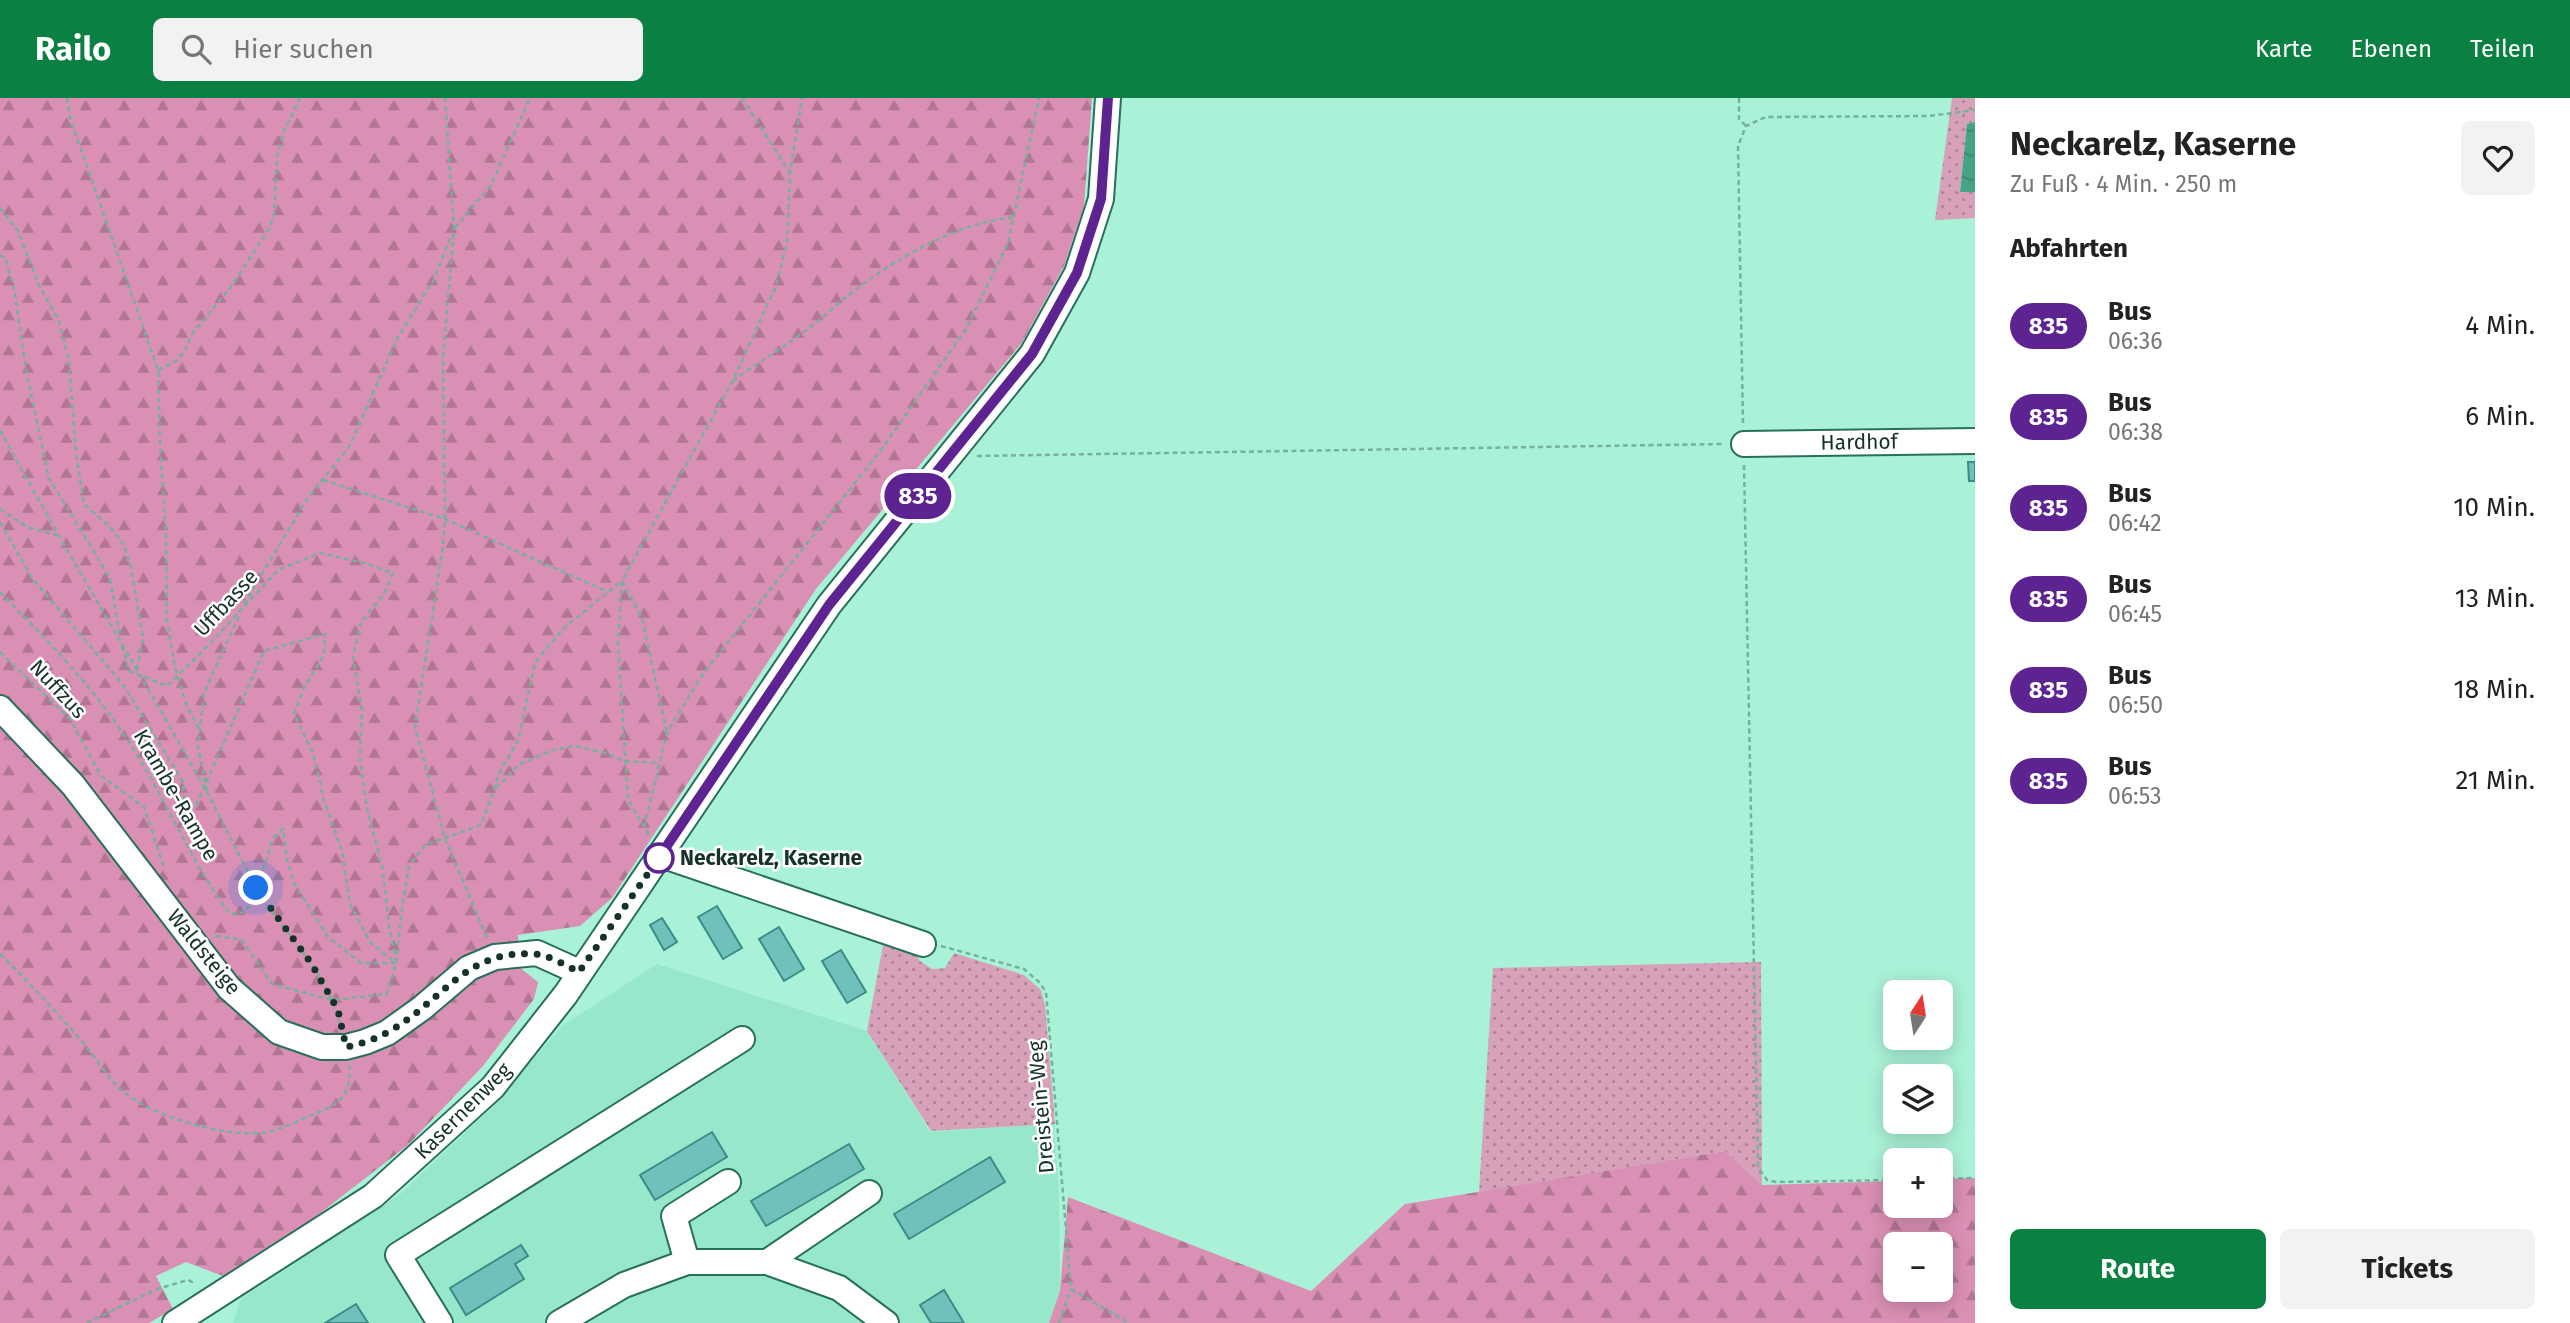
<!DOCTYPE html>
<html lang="de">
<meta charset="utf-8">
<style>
:root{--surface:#fff;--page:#f2f2f2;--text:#222;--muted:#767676;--accent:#0b8043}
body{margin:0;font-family:"Fira Sans",sans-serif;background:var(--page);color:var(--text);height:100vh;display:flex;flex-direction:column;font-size:26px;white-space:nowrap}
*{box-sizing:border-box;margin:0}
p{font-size:23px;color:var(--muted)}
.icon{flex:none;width:38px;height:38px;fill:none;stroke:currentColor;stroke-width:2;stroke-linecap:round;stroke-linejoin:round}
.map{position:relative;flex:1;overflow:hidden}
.drawer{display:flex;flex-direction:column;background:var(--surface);width:595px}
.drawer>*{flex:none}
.badge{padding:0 14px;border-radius:23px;font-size:24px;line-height:46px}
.needle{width:46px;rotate:12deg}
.buttons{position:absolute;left:1883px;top:882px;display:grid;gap:14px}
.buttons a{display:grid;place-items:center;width:70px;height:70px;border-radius:10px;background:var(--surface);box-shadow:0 4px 18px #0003;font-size:35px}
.you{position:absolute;width:35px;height:35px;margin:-18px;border:5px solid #fff;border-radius:50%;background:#1a73e8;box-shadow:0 0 0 10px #1a73e833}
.map>.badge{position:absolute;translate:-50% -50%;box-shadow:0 0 0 4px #fff}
h2{padding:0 35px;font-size:26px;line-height:63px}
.round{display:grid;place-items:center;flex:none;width:74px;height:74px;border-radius:10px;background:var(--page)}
.headline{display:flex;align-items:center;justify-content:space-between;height:119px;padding:0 35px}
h1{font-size:33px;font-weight:700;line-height:52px}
.button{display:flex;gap:14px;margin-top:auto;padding:14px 35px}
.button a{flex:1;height:80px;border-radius:10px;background:var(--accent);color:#fff;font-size:28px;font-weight:700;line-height:80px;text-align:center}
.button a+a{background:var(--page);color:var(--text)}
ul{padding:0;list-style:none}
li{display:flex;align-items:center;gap:21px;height:91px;padding:0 35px}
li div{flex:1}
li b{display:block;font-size:26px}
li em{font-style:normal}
li .badge{min-width:77px;font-weight:700;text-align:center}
header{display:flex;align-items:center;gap:42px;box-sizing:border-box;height:98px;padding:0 35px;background:var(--accent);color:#fff}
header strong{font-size:33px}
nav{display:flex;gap:38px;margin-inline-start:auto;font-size:24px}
.search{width:490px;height:63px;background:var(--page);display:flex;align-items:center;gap:18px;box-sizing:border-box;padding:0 24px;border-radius:10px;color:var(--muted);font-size:26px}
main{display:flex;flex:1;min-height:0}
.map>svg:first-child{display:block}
.built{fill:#97e8cb}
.grass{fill:url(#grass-dots)}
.forest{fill:url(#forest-firs);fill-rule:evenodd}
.water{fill:url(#water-ripples)}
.building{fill:#70c1bb;stroke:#3a8d87;stroke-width:2}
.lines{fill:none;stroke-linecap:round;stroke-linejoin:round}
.minor-casing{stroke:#28705a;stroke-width:28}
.path{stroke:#77b09b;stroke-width:2.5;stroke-dasharray:5 3.5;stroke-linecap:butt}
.minor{stroke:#fff;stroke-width:24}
.line-casing{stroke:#fff;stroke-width:16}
.line{stroke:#5d2491;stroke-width:10}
.walk{stroke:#153228;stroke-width:7;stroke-dasharray:0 12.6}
.stop-dot{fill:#fff;stroke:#5d2491;stroke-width:3.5}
.labels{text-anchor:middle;stroke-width:5;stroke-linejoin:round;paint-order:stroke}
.street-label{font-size:21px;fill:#153228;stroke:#fff}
.stop-label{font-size:21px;font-weight:bold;fill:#153228;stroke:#fff;text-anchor:start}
</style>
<header>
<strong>Railo</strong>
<div class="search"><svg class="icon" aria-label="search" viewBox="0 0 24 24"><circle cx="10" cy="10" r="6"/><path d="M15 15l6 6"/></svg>Hier suchen</div>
<nav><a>Karte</a><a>Ebenen</a><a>Teilen</a></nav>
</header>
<main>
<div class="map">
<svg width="1975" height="1225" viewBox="0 0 1975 1225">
<defs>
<pattern id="grass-dots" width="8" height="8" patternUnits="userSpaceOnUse" patternTransform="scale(1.75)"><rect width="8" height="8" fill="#d7a1ba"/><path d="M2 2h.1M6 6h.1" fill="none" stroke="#ad8497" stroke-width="1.8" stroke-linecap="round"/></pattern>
<pattern id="forest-firs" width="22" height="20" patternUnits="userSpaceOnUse" patternTransform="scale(1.75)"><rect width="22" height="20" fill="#da90b4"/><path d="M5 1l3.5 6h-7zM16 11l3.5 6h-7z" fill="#b07692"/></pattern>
<pattern id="water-ripples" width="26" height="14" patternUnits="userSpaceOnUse" patternTransform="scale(1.75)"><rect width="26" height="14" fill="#46a486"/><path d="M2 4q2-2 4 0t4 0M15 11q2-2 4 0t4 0" fill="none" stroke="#39866e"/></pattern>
</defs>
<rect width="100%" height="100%" fill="#aaf2d7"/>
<polygon class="built" points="657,866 867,933 930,1034 1054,1026 1059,1096 1060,1193 1049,1225 233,1225 241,1201 400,1096 491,1010 562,928"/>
<g class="grass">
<polygon points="1952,0 1975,0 1975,24 1967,26 1960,93 1975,94 1975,120 1935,122"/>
<polygon points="883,847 898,852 900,849 912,852 920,863 932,871 945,870 954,855 1024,877 1041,892 1045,907 1055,1026 931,1033 867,933"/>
<polygon points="1761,864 1762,1087 1725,1053 1479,1094 1493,870"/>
</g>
<g class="forest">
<polygon points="0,0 1092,0 1084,108 1064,168 1021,246 816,491 612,800 580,828 518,837 519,869 538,884 534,901 483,968 408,1047 314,1120 223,1178 186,1164 156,1178 173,1211 149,1225 0,1225"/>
<path d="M1725,1053l37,34 133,-4v25h46v-27l34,-1v145h-926l11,-32 8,-94 243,94 94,-87zM1895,1146h46v46h-46z"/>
</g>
<polygon class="water" points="1975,24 1975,94 1960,94 1967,26"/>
<g class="building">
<polygon points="1968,364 1975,364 1975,383 1969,383"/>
<polygon points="717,808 742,850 723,861 698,819"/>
<polygon points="662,820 677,844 664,852 650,827"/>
<polygon points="779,829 804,871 784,883 759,841"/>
<polygon points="841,852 866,894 847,905 822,863"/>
<polygon points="712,1034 727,1059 655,1102 640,1077"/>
<polygon points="849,1046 864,1071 766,1128 751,1103"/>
<polygon points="990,1059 1005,1084 909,1141 894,1116"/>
<polygon points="521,1147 528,1158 515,1166 524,1181 466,1217 450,1190"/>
<polygon points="944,1192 964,1225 931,1225 920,1207"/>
<polygon points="356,1206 368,1225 325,1225"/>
</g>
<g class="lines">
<defs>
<g id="minor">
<polyline points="1744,346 1975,343"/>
<polyline points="0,610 73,687 229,890 279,934 322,949 346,949 365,944 387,935 422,910 469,870 495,859 537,855 579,874"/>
<polyline points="661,757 923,846"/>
<polyline points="687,1164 674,1118 728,1084"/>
<polyline points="767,1164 869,1095"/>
<polyline points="175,1225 373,1098 493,989 566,896 829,507 1032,256 1077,175 1101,101 1108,0"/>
<polyline points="440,1225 398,1157 742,941"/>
<polyline points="559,1225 624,1187 687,1164 767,1164 839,1190 886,1225"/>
</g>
</defs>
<use href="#minor" class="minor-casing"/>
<g class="path">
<polyline points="67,0 70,20 158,272 160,342 166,439 167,522 175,570 187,608 200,633"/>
<polyline points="445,0 454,131 443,259 445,421 443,448 415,629 445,741 488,842"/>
<polyline points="742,0 790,75"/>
<polyline points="1739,0 1739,21 1746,28"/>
<polyline points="0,110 18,133 39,187 59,223 69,263 76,355 84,406 110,429 124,447 131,469 143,540 137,571"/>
<polyline points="455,130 491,87 530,0"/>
<polyline points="0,157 6,161 15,196 26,272 49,380 110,480 120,538"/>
<polyline points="158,272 176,263 185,253 192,236 230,190 269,131 274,117 277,59 284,33 300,0"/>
<path d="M733,283c27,-20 57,-38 84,-59 11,-9 21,-19 33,-28 46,-36 104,-70 164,-77"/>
<polyline points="1743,325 1738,48 1746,28 1766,19 1929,18 1975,12"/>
<path d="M0,332c65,120 136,236 203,355 18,32 33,66 51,99 27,49 75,87 87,144"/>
<polyline points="977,358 1723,346"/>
<polyline points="1744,367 1758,1069 1767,1082 1776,1084 1895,1082"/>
<polyline points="323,382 445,421 608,494"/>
<polyline points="0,411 27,429 57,437"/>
<polyline points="0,424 32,480 124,588 183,684 185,709 195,710 264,553 325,536 324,557 304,590 294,616 313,655 324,702 342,753 350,806 370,844 396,865"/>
<path d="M0,494c42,43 86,87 120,137 42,59 67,128 110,185l16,-2 15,-36 12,-38 10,-9 4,31 8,25 33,52 33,26h35"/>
<polyline points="244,506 307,401 349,349 398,239 433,183 452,136"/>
<polyline points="122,548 129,573 167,588 203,553 278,472 320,455 364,465 393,475 384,496 361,524 353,558 362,613 360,662 367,711 383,772 389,828 396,861"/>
<polyline points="0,554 70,621 101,678 144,709 164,770"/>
<polyline points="496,690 520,666 553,652 575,648 602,654 625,663 659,665"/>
<polyline points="207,693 198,649 204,595 240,516"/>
<polyline points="644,729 667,635 700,580 881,352 966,231 1008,145 1039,0"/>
<polyline points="649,737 628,702 618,545 622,483 732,284 776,188 787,144 790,75 802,0"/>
<polyline points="216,838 242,842 272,886 332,902 387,896 396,865 403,803 409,768 425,747 481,727 500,674 518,642 535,564 564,530 622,483 642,520 667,635"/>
<polyline points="941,848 1024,871 1039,884 1046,894 1071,1191 1129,1225"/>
<path d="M0,856c30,29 57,59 84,90 12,15 24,33 37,46 29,26 103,47 141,43 15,-2 32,-10 45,-16 28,-11 46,-18 42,-52"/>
<polyline points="1941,1081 1975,1080"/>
<polyline points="87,1225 157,1191 188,1182 196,1186"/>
<polyline points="1059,1225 1071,1191"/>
</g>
<use href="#minor" class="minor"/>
</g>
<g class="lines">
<defs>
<polyline id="line" points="654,767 829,507 1032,256 1077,175 1101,101 1108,0"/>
</defs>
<use href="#line" class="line-casing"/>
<use href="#line" class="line"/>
<path class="walk" d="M256,790l55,75 27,47 8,37c14,-3 28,-7 40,-14 55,-29 78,-84 148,-79 14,0 32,12 45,18l82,-117 -2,3"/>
</g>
<circle class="stop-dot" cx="659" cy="760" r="14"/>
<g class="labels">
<g class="street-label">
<text transform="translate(1859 344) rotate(-1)" y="7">Hardhof</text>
<text transform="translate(226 505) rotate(-47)" y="7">Uffbasse</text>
<text transform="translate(58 591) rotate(47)" y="7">Nuffzus</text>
<text transform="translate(176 697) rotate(60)" y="7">Krambe-Rampe</text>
<text transform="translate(204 854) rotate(51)" y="7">Waldsteige</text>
<text transform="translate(1041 1009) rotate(-95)" y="7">Dreistein-Weg</text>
<text transform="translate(463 1013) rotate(-45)" y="7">Kasernenweg</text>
</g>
<g class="stop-label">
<text x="680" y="767">Neckarelz, Kaserne</text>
</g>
</g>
</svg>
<div class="buttons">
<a><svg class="needle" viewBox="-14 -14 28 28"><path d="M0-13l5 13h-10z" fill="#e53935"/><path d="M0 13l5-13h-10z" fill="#767676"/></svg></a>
<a><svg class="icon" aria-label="layers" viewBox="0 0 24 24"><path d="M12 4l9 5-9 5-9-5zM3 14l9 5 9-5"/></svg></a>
<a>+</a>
<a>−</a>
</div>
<div class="you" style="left:256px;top:790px"></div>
<b class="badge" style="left:918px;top:398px;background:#5d2491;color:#fff">835</b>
</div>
<section class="drawer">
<div class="headline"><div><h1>Neckarelz, Kaserne</h1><p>Zu Fuß · 4 Min. · 250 m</p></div><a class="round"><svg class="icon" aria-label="heart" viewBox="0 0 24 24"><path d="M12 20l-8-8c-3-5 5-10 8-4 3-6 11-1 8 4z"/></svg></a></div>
<h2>Abfahrten</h2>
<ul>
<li><span class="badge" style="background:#5d2491;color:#fff">835</span><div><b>Bus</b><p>06:36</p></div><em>4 Min.</em></li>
<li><span class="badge" style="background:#5d2491;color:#fff">835</span><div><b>Bus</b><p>06:38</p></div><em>6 Min.</em></li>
<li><span class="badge" style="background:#5d2491;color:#fff">835</span><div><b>Bus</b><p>06:42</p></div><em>10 Min.</em></li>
<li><span class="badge" style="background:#5d2491;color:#fff">835</span><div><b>Bus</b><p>06:45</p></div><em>13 Min.</em></li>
<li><span class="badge" style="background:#5d2491;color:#fff">835</span><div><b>Bus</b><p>06:50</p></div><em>18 Min.</em></li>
<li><span class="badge" style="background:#5d2491;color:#fff">835</span><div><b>Bus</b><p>06:53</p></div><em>21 Min.</em></li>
</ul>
<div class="button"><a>Route</a><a>Tickets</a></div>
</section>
</main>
